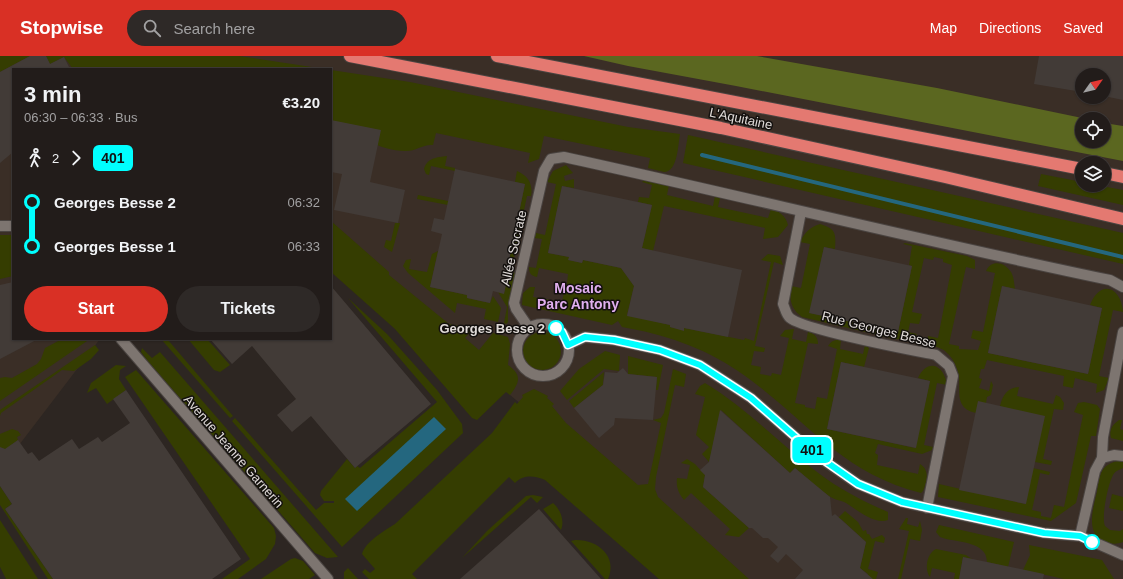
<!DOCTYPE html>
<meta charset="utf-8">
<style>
:root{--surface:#221c1a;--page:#2e2927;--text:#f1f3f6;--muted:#a2a1a2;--line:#3f3a39;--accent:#d93025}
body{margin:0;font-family:Arial,sans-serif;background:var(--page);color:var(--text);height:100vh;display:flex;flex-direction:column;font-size:15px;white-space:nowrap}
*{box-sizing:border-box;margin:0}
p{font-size:13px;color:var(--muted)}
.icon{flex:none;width:22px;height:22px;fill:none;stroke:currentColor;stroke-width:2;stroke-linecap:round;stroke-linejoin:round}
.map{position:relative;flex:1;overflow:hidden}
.drawer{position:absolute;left:12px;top:12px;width:320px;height:272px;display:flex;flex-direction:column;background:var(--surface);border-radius:0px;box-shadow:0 1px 3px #0004,0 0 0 1px var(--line)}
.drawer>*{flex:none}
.badge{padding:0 8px;border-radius:6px;font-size:14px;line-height:26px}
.needle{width:26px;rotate:56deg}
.fabs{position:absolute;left:1075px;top:12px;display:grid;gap:8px}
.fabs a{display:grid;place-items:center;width:36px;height:36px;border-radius:50%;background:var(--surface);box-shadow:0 1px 3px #0004,0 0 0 1px var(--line);font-size:20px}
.map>.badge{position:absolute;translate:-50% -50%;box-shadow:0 0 0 2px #fff}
.legs{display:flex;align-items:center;gap:6px;height:44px;padding:0 12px;font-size:13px}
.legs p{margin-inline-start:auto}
.summary{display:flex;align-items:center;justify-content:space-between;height:68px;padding:0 12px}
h1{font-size:22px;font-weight:700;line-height:30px}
.cta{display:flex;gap:8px;margin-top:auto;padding:8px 12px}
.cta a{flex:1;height:46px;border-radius:24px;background:var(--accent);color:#fff;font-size:16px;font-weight:700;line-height:46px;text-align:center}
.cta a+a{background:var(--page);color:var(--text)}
ul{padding:0 12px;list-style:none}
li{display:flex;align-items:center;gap:14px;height:44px;font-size:15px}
li i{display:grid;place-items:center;width:6px;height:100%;margin:0 5px;background:currentColor}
li i::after{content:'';width:10px;height:10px;margin:-5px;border:3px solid;border-radius:50%;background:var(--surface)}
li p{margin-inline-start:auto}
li:first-child i{background:linear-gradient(#0000 50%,currentColor 0)}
li:last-child i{background:linear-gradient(currentColor 50%,#0000 0)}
header{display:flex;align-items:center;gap:24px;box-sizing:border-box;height:56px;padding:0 20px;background:var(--accent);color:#fff}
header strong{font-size:19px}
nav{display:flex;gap:22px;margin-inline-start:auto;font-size:14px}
.search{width:280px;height:36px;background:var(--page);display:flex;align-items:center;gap:10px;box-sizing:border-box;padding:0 14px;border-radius:22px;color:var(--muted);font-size:15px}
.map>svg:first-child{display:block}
.built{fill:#3a2e26;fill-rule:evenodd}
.green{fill:#353d01}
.forest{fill:#5b6720}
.water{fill:#24677f}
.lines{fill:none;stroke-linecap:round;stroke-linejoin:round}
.stream{stroke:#24677f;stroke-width:4}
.building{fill:#423b37}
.street-casing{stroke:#4a4441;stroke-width:12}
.highway-casing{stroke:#4a4441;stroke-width:14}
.street{stroke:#7d7570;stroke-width:10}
.highway{stroke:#e47971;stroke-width:12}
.line-1-casing{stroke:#fff;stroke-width:9}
.line-1{stroke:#0ff;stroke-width:6}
.stop-1-dot{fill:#fff;stroke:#0ff;stroke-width:2}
.labels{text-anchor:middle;stroke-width:3;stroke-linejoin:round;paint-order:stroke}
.street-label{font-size:13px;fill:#e0dbd8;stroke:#13100e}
.stop-label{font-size:13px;font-weight:bold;fill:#e0dbd8;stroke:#13100e;text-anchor:end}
.neighbourhood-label{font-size:14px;font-weight:bold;fill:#e0afee;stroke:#13100e}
</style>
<header>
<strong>Stopwise</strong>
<div class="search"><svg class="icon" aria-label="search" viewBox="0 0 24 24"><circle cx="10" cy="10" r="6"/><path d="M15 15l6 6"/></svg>Search here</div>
<nav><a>Map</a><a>Directions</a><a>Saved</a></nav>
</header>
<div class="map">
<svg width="1123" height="523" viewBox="0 0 1123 523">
<rect width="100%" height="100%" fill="#2d2622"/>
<path class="built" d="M0,0h1123v523h-393l-399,-334v-176h-318v270h87l-100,131zM1082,19h22v22h-22zM1082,63h22v22h-22zM1082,107h22v22h-22z"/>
<g class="green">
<polygon points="0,0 30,0 0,16"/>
<polygon points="46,0 239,0 325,13 73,13 64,1 50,8"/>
<path d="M331,14l79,12 218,45 52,7c-2,10 -2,38 -16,38 -5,-1 -11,-3 -16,-4l2,-10 -106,-22 -5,23 -11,4 2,-10 -94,-20 -3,12c-10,-1 -17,6 -27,6 -28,0 -52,-18 -75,-31z"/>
<polygon points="688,79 1123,177 1123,208 683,107"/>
<path d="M447,100l-2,10 10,2v3l-24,-5 -2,9 -3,-1 -2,-5c3,-11 13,-12 23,-13z"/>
<path d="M566,109l7,8 -9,3 1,5 9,-2v9l-12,-2 -14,67 21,4v3l13,3 1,-3 38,8 13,18 -7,29 43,10v2l13,3 1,-2 60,12 1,-2 9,3 17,-79 -10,-2 7,-6 12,2 3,9 -9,-3 -19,84 10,2 -1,4 -10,-1 -3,14 10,2 -1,7 11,2 1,-3 9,2 8,-37 -9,-2 5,-6 9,-1 -2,10 14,3 2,-10c7,2 10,5 10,12l-10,-1 -13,60 10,2v2l10,2 2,-12 10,2 10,-50 -9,-3c3,-5 7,-7 13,-6l-1,9 23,5 2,-9 4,3 -5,19 -23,-5 -14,67 88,19 15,-67 -12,-3c9,-20 26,-14 29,7l-10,-2 -13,62 9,2 -1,3 -10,4 -44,-10 -3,9 3,2 -1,10 41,9 2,-10c10,6 7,17 3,27l-2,2c-83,-21 -118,-78 -183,-122 -35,-24 -75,-37 -116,-44l-4,-6 -6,4 -90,-20 1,-12 7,-6h5l-2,10 29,5 2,-9h2l2,-19 -29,-6 -2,9c-6,-1 -8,-4 -8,-10l7,1 6,-29 -7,-1 1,-5 9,2 11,-51 -9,-2 6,-11z"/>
<path d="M517,115c12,5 16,14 14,25h-4l-16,76 4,1 -7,34v15l-2,2 -2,-1 3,-16 -9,-15 6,1 5,-22 -2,-1 18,-86 -10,-2z"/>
<polygon points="1041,118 1082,126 1082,129 1096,129 1123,134 1123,149 1038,130"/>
<path d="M644,124l25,5 -2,10 46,11 2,-10 5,2 -2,9 50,11 3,-9c8,2 15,7 17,16l-10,12 -15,2 2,-11 -101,-22 -11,45 -11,-3 10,-43 -14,-3 1,-5 10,1 3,-13 -10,-3z"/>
<polygon points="418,139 448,145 448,149 417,143"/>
<path d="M331,165l58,51v3l60,49 24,5 -8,9 14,12 14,-17 15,4 2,7 -2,21c14,10 12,17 2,30l-4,-3 -29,28 -5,-2 -77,-89 -64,-57z"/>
<polygon points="395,167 400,167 392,196 384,191 386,184 391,185"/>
<path d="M820,168c16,5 16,9 15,25l-11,-2 -14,66 88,19 14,-66 -3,-1 3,-19 -9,-2 2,-1 62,13 8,4v9l-9,-2 -17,77 10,2v3l19,1 3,-9 -10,-3 2,-8 10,2 12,-59 -9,-2c5,-12 19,-9 25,1 3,5 3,11 4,17l-13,-3 -14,67 100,21 14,-66 -12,-3c10,-26 31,-19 33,7l-10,-2 -14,66 10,2 -5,12 -8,3 1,-9 -22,-6 -2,10 -10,-2 1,-10 -77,-16 -3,9h-3l-2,9 3,1 -3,9 10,3 2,-10 2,4 -2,10 -4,2 -1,6 -10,10c-26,-6 -12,-28 -19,-44 -2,-7 -6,-13 -12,-18 -7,-5 -18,-4 -17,-15l10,2 14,-73 -9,-3v-3l-9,-2 -1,3 -9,-2 -12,54 10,2 -3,10 -9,-1 -2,9 9,2 -5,6 -17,-1 -93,-22c-11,-8 -13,-17 -11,-31l10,2 9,-44 -10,-2c5,-10 10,-15 20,-18z"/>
<polygon points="0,179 13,179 13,220 0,223"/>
<polygon points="438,195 430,231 467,239 467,242 490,247 493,240 501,252 498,266 484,263 486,253 457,247 455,257 408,217 403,210 406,204 411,203 409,213 427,216 432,198"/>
<polygon points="348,242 387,278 437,334 462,368 463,377 342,491 232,365 235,362 316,454 324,447 334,447 334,445 324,445 320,439 321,435 347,403 355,412 357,410 360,412 437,346"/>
<circle cx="542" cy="295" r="19"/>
<polygon points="62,283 90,283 0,345 0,322 5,321 12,322 37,308 41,303 45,292"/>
<polygon points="161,283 168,284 233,360 230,362"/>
<polygon points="188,283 207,283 230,309 220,316 214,314"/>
<polygon points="95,289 99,294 91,303 74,315 62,314 1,357 0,360 0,354"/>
<polygon points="142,292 152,302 160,296 338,501 327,502 315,497 147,304 141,296"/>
<polygon points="605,295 620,299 619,315 604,313 567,344 560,335 579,313"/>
<polygon points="628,300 663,309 658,334 656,334 657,321 628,318"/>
<polygon points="116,309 126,310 120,314 119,323 126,334 107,348 96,332 87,337 91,327"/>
<path d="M673,313l13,5 -2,13 -9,-2 -19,92 -1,12 3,8 91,82h-90l-114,-99c-10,-4 -21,-6 -30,3l-6,-6 -97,97 5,5h-48l-7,-7 3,-3 5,4 5,-4 -13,-15c4,-13 22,-23 33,-30l97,-91 23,-31 2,2 6,-7 -1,-2 12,-6 14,7 -1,2 7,6 -2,2 14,17 72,62 10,-1 13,-61 -8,-3 8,-2 3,-5z"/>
<polygon points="136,314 274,472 276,480 275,488 266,503 238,523 222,523 250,503 125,321"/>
<polygon points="604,316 603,329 574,352 569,345"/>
<path d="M705,327c45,27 80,67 123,97 19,13 39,23 60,32v8c-13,5 -31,-10 -42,-17 -5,-3 -12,-3 -17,-7 -12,-8 -23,-19 -34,-28l-5,5 -69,-63 -12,52 -7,-8 7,-7 -13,-12 9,-38 -10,-3 5,-8z"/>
<path d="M1019,331l-2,9 36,8 3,-9 4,2 4,6 -1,7 -9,-1 -11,50 9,2 -1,4 -16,-3 -35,-56c3,-11 7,-18 19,-19z"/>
<polygon points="1084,346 1097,349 1100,353 1096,380 1091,380 1076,447 1051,465 938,441 939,428 1025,448 1033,412 1050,416 1049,419 1040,417 1032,454 1041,456 1041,460 1051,462 1054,449 1064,451 1083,359 1074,356 1078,347"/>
<path d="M1119,364h3l-2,9 3,1v11l-12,-3c-2,-8 1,-13 8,-18z"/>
<polygon points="12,373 18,375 21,379 17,381 18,384 10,390 19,404 6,393 0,392 0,378"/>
<path d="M687,403l8,5 10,11 -2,12 46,41 -10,9 -14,-2 5,-6 -39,-36 -7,7c-6,-7 -8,-14 -7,-22l10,1 3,-14 -9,-2z"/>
<path d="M1123,404v8c-4,2 -8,3 -10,7 -5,9 -12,42 -8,51l5,4 10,1 3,-2v13c-5,2 -10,2 -15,1 -24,-5 -15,-35 -11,-51 1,-6 2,-15 5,-21 4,-7 13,-10 21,-11z"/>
<polygon points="0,430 12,448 5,453 53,523 48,523 0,449"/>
<polygon points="1112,438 1123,441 1123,455 1109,452"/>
<polygon points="533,439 543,441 537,447 531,441 462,502 487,475 526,440"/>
<path d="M553,447c7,6 12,17 8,27l-18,-21z"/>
<polygon points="845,455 858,466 863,475 866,474 867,478 869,478 872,483 882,479 885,482 884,487 875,485 868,513 878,516 876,523 867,523 868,518 860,512 866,486 841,463 839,464 837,463"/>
<polygon points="906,462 908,462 907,468 918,471 920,465 922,474 920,485 910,483 901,523 898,523 909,475 899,473"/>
<polygon points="0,464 38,523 6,523 0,511"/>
<path d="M939,469l75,17 -6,25 -21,-5c0,-22 -32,-19 -47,-25l-4,-5z"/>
<path d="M575,484c22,-1 43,16 33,39h-3l-34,-38z"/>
<polygon points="1029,489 1102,504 1114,523 1064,523 1023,514 1030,499"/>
<path d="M936,493l30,6 6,4 -9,-2 -4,22h-5l1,-6 -23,-5 -2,9c-6,-8 -3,-24 6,-28z"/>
<polygon points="295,502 303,505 315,519 309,523 261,523 291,503"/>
<polygon points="348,512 358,523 344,523 344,516"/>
</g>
<polygon class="forest" points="584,0 757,0 937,32 1087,63 1082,63 1082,85 1104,85 1104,67 1123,70 1123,105 736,30 628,10"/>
<polygon class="water" points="434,361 446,373 357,455 345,443"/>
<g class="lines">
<polyline class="stream" points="702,99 1123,201"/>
</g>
<g class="building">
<polygon points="30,0 46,0 50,8 64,1 70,13 13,13 13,96 0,107 0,16"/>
<polygon points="1039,0 1123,0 1123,44 1104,40 1104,19 1082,19 1082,36 1034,28"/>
<polygon points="331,64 381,74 370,126 405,134 398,167 334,154 342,118 331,116"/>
<polygon points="455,113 525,128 507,214 509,214 504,238 493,235 490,247 467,242 467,239 430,231 442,178 431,175 434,162 444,164"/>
<polygon points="562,130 652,149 642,192 742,214 728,281 684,272 684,275 670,271 670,269 627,260 634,230 621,212 583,204 582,207 568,204 569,201 548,197"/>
<polygon points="824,191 912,210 898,276 809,257"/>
<polygon points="13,226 13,283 38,283 0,303 0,229"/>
<polygon points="331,230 431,348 355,412 311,360 292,376 277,359 296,343 252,290 232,308 210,283 331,283"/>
<polygon points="1002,230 1102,252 1088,318 988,297"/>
<polygon points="841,306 930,325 916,392 827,373"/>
<polygon points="623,312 628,318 657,321 653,364 615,362 614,369 599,382 574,352 603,329 605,316 617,317"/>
<polygon points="126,334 241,503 212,523 53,523 5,453 12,448 0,430 0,391 5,393 18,384 28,398 32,396 39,405 72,383 79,393 98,381 102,386 130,367 113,343"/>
<polygon points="978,345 1045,360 1026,448 959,434"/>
<polygon points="720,354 790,417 795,412 830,441 832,460 835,458 866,486 860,512 873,523 795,523 803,514 786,498 778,507 770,500 778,491 768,482 763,482 752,472 749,472 703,431 705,419 700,414 709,406"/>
<polygon points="539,453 601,523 460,523"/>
<polygon points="963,501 1044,518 1043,523 959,523"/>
</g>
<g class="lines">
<defs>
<g id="street">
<path d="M801,156l-18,92c2,4 3,11 7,14 14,12 121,32 146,37l13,11 4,10 -26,132"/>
<polyline points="0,170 13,170"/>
<circle cx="543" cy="294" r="26"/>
<path d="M529,272l-13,-19 -2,-6 30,-132 7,-12 13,-2c182,40 363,85 546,123l13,7"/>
<polyline points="121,283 328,523"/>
<polyline points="568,289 585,281 614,284 660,294 700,309 751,342 815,398 858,428 902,446 1044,477 1080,480 1123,499"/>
<polyline points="1102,402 1103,381 1123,276"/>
<polyline points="1080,480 1095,415 1102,402 1114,399 1123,400"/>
</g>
<g id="highway">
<polyline points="350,0 721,72 945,121 1123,163"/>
<polyline points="497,0 1082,113"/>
<polyline points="1104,117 1123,121"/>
</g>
</defs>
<use href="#street" class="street-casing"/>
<use href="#highway" class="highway-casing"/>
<use href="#street" class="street"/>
<use href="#highway" class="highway"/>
</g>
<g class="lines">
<defs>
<polyline id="line-1" points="556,272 562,276 568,289 585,281 614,284 660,294 700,309 751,342 815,398 858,428 902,446 1044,477 1080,480 1092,486"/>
</defs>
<use href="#line-1" class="line-1-casing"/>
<use href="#line-1" class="line-1"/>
</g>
<g class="stop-1-dot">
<circle cx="556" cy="272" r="7"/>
<circle cx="1092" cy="486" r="7"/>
</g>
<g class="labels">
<g class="street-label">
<text transform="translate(741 62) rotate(12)" y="5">L'Aquitaine</text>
<text transform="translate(513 192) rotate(-77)" y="5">Allée Socrate</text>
<text transform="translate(879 273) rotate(14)" y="5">Rue Georges Besse</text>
<text transform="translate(234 395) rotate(49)" y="5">Avenue Jeanne Garnerin</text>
</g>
<g class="stop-label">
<text x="545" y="277">Georges Besse 2</text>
</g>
<g class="neighbourhood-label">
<text x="578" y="237">Mosaic<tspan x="578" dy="16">Parc Antony</tspan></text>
</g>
</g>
</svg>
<div class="fabs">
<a><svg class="needle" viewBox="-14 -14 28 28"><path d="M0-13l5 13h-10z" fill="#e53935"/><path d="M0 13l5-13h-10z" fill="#a2a1a2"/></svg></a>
<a><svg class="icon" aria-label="locate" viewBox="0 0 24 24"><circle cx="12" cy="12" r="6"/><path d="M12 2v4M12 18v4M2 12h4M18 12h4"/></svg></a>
<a><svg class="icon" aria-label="layers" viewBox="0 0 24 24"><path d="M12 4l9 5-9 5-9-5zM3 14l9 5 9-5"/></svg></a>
</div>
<b class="badge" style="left:812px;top:394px;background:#0ff;color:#111">401</b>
<section class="drawer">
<div class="summary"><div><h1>3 min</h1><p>06:30 – 06:33 · Bus</p></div><b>€3.20</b></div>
<div class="legs"><svg class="icon" aria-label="walk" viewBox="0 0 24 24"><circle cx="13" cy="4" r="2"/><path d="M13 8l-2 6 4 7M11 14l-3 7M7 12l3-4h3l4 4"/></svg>2<svg class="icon" aria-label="forward" viewBox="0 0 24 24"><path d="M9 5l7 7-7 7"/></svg><b class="badge" style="background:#0ff;color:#111">401</b></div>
<ul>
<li><i style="color:#0ff"></i><b>Georges Besse 2</b><p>06:32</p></li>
<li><i style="color:#0ff"></i><b>Georges Besse 1</b><p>06:33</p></li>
</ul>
<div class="cta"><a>Start</a><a>Tickets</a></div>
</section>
</div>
